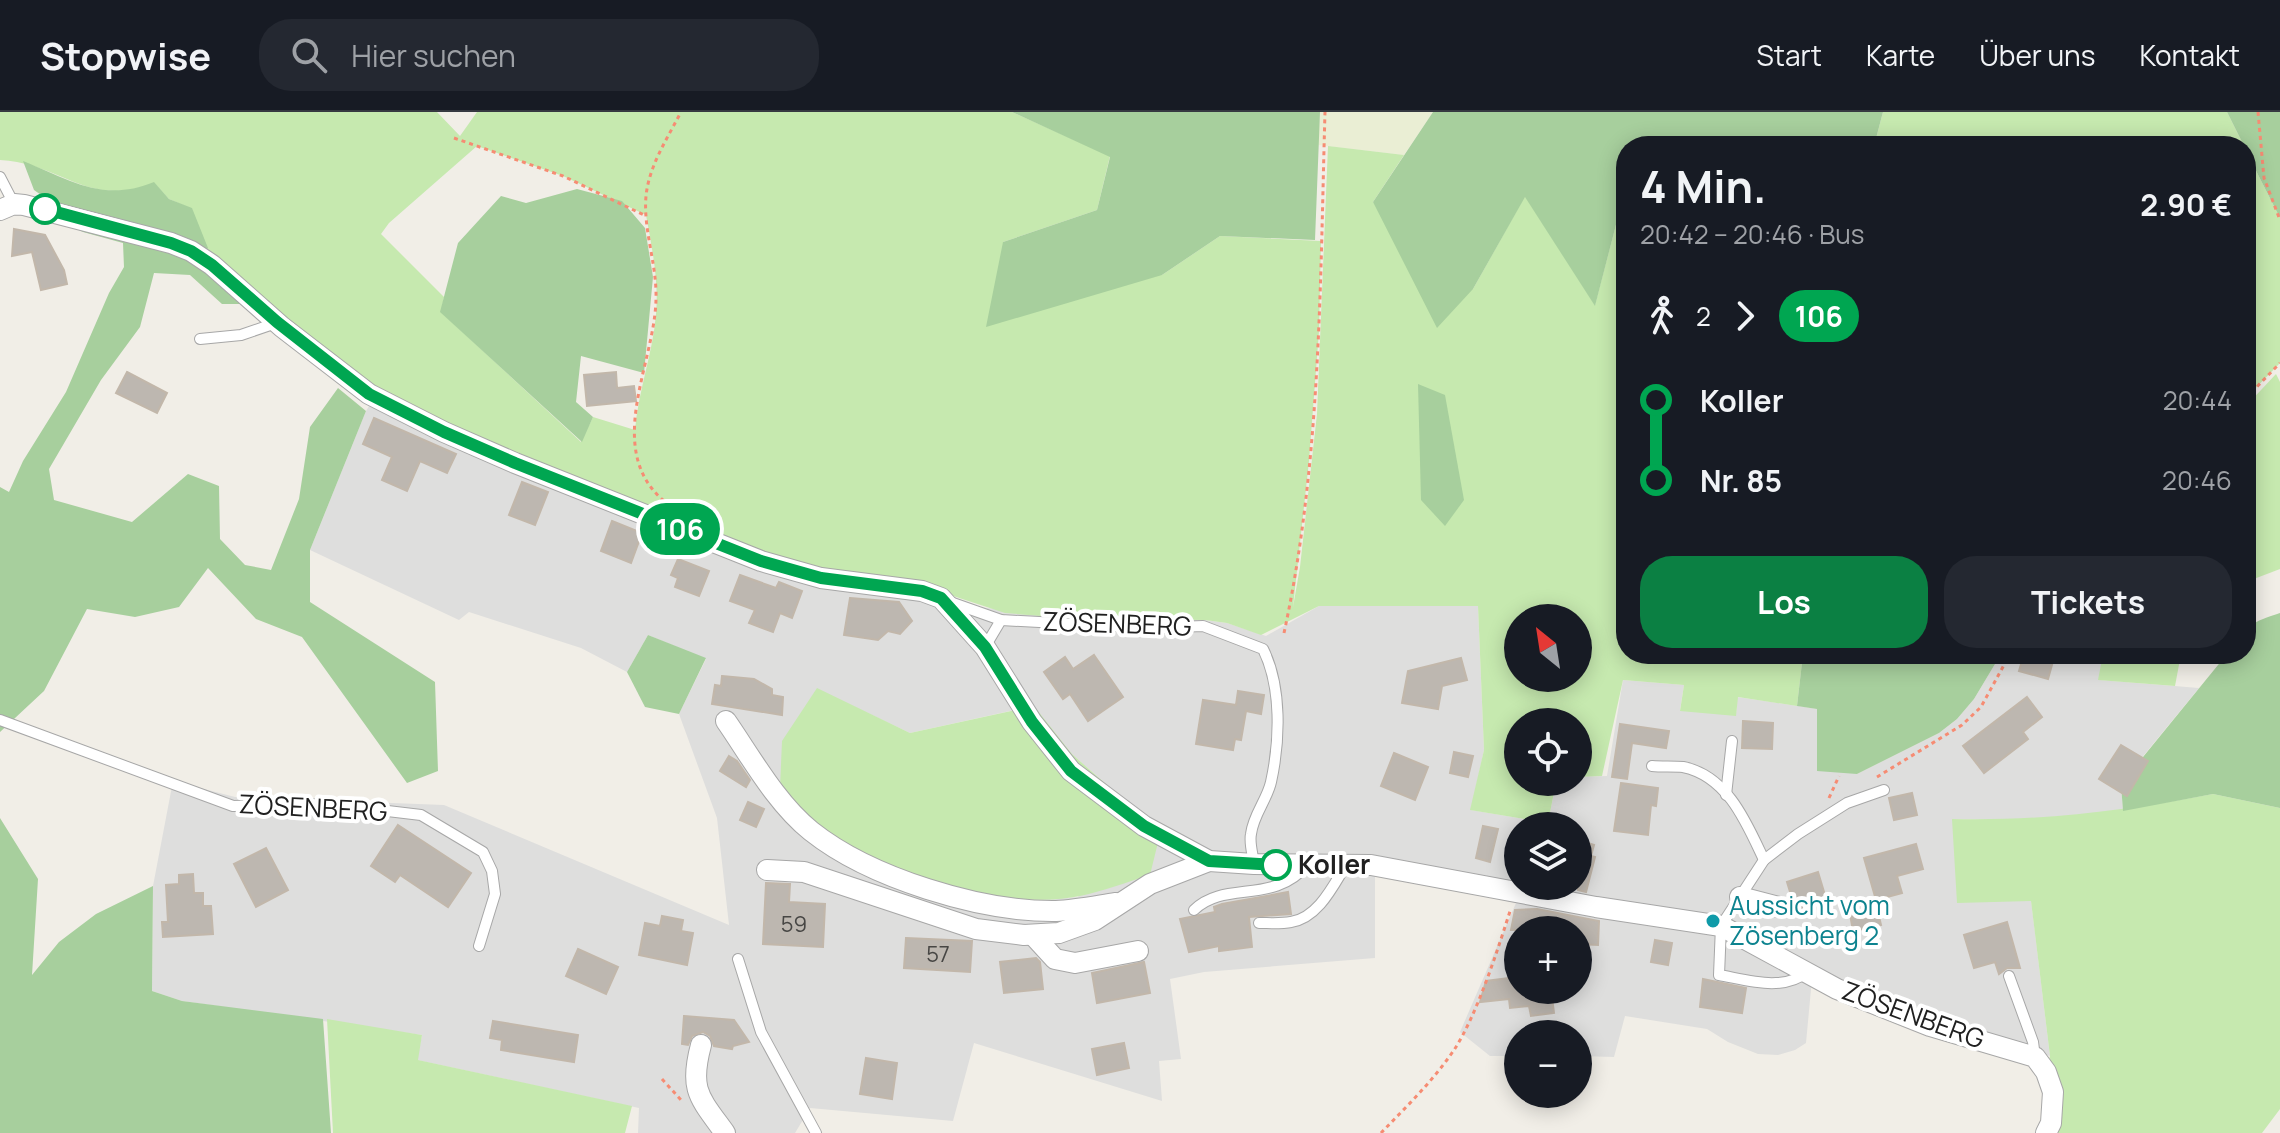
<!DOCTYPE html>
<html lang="de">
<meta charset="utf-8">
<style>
:root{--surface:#171b24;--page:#242831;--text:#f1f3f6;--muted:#9ea1a6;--line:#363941;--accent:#0b8043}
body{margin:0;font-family:Manrope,sans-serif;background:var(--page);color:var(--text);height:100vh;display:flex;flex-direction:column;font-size:30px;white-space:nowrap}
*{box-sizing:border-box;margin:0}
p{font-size:26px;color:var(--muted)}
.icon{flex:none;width:44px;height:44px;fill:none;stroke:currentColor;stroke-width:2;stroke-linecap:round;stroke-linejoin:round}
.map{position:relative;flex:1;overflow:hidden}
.details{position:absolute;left:1616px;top:24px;width:640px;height:528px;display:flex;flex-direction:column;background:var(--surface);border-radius:32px;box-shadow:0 4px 20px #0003}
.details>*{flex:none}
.badge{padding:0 16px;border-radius:26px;font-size:28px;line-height:52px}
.needle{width:52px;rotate:330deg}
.tools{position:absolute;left:1504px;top:492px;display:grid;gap:16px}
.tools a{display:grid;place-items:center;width:88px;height:88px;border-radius:50%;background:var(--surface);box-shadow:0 4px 20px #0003;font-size:40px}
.map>.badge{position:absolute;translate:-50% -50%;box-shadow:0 0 0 4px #fff}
.legs{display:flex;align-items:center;gap:12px;height:88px;padding:0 24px;font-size:26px}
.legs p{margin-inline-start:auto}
.head{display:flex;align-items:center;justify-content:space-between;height:136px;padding:0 24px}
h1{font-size:44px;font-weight:700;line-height:60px}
.button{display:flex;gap:16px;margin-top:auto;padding:16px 24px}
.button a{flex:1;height:92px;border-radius:32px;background:var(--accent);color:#fff;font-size:32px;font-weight:700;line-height:92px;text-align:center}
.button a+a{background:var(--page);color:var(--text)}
ul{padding:0 24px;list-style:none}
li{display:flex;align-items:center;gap:28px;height:80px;font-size:30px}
li i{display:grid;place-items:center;width:12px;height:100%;margin:0 10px;background:currentColor}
li i::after{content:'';width:20px;height:20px;margin:-10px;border:6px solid;border-radius:50%;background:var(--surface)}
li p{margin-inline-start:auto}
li:first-child i{background:linear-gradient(#0000 50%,currentColor 0)}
li:last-child i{background:linear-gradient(currentColor 50%,#0000 0)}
header{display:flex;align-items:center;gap:48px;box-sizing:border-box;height:112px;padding:0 40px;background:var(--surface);border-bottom:2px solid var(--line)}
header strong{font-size:38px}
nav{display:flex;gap:44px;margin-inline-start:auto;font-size:28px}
.search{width:560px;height:72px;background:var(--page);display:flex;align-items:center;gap:20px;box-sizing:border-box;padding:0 28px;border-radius:32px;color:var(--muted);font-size:30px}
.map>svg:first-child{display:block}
.residential{fill:#dededd;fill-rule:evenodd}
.farmland{fill:#eaeed4}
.grass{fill:#c6e9af;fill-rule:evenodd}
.forest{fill:#a7cf9d}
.building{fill:#bdb7b0;stroke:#c2b7aa;stroke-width:2}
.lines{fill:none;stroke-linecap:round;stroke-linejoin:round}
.lane-casing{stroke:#a7a7a7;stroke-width:12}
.street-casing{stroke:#a7a7a7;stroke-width:22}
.path{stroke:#f68c73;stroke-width:3;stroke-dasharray:4 4;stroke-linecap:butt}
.lane{stroke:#fff;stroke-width:10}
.street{stroke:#fff;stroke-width:20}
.line-1-casing{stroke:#fff;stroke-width:18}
.line-1{stroke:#00a651;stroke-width:12}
.stop-1-dot{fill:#fff;stroke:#00a651;stroke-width:4}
.culture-dot{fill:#0f9aa8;stroke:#fff;stroke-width:3}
.labels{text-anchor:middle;stroke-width:8;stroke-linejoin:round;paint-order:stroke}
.number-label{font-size:22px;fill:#474644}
.street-label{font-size:26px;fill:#202020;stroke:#fff}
.stop-label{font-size:26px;font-weight:bold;fill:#202020;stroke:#fff;text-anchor:start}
.culture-label{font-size:26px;fill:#0d838f;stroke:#fff;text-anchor:start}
</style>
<header>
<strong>Stopwise</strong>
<div class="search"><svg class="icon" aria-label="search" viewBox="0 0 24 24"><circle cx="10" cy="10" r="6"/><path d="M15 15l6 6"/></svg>Hier suchen</div>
<nav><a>Start</a><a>Karte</a><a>Über uns</a><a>Kontakt</a></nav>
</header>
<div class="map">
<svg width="2280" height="1021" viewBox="0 0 2280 1021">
<rect width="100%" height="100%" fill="#f1eee7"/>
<path class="residential" d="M379,278l601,217 97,12 128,1 22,3 39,13 53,-30h159l6,144 -13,60 77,13 8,-41h22v-5l29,-1 16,-96 61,5 -4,25 56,5 1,-18 81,12 39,65 82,-41 18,-14 17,-20 27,-45h102l-4,26 100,8 -78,95 2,28 -107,9 -64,-1 79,81 19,156 -101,-32 -136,-56 -7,75 -11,7 -17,5 -20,-1 -30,-12 -21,-13 -82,-13 -11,41 -36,-1v-22h-60v22h-28l-30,-24 56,-129 -141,-29v84l-171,14 -34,7 11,80 -22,2 3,40 -188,-58 -21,78 -143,-13 -15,25h-157l1,-25 -222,-48 5,-25 -240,-34 -30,-10 1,-105 20,-105 62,16 209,8 285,120 -12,-107 -38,-104 27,-55 -58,-24 -21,37 -46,-24 -112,-36 -10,8 -149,-70 56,-139zM817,577l93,44 123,-27 39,48 53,47 -47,96 -44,3 -53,-6zM1518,714h60v60h-60zM1518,818h60v60h-60z"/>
<polygon class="farmland" points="1320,0 1433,0 1404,43 1318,33"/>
<g class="grass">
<path d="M0,0h437l23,24 17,-24h535l98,44 -13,54 -94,32 159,33 58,-39 101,5 -2,90 -10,130 -16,146 7,-40 17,-153 11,-268 76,9 -31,47 100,87 52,-93 70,109 31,-119v468h177l-6,52 -59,-9 -2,19 -56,-5 4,-26 -61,-5 -21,96 -24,1v-55h-60v60h38l-8,41 -78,-13 14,-60 -6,-144h-159l-58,29 -34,-12 -22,-3 -128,-1 -72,-6 -61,-20 -166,-32 -225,-89 -176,-79 -174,-141 -11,-43 -23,-10 -15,-16c-66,26 -93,-20 -154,-23zM477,34l86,30 83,39c6,33 13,66 10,99 -3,39 -18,77 -21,116l-42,-13 -12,25 -140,-130 3,-15 -63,-63 8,-11zM1518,506h60v60h-60z"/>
<polygon points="1883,0 2227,0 2244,34 1874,34"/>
<polygon points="2246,39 2280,106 2280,251 2246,286"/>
<polygon points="2276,262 2280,270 2280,457 2246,470 2246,294"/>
<polygon points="2103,542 2181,542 2175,574 2098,568"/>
<path d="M817,576l93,45 124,-27 38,48 53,47 37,25 -12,49c-23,7 -46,16 -70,21 -70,15 -188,-19 -247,-57 -20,-12 -37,-35 -53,-51l2,-47z"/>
<path d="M2213,682l67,14v301l-18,24h-216v-61l4,-16 -19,-155 -74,2 -5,-84c92,2 170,-8 261,-25z"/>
<polygon points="327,907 422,923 418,948 632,994 625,1021 333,1021"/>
</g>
<g class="forest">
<polygon points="1012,0 1320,0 1315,128 1220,124 1162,163 986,215 1003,130 1097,98 1110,45"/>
<polygon points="1433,0 1883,0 1874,34 1626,34 1626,74 1595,194 1525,85 1473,177 1437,216 1373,90"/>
<polygon points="2227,0 2280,0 2280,106 2246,39 2246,34 2244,34"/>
<path d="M23,49c47,19 80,42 131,21l15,17 23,9 16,40 -12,12 39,33 6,11h-19l-32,-29 -36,-2 -14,54 -39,53 -52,89 5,31 78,22 56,-48 31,12 1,53 25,26 26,5 28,-71 11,-72 28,-39 28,23 -56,139v52l125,80 3,89 -31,12 -105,-146 -46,-18 -48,-51 -29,39 -44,10 -48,-8 -43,82 -44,41v-245l9,5 14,-31 43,-69 43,-99 15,-26 -1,-24 -40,-11 -20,-10 -2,-13 -27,-19z"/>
<polygon points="577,77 622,89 645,116 653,165 644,261 581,244 576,290 593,305 582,330 440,200 458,131 501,84 526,91"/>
<polygon points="1418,272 1445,283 1464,388 1445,414 1421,388"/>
<path d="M2280,501v195l-67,-14 -90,17 -2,-27 106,-130h19c0,-32 5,-31 34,-41z"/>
<polygon points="648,523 706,546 679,602 645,595 627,560"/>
<polygon points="1803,542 2001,542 1974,587 1957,607 1939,621 1857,662 1817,659 1817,597 1797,594"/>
<polygon points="0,706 38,767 32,863 59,830 96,802 153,774 152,879 182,889 323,907 331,1021 0,1021"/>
</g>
<g class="building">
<polygon points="14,117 45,123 64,158 67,172 41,178 32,140 12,144"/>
<polygon points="127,260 167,281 157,301 116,281"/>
<polygon points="616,260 617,276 634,274 636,289 587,294 584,263"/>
<polygon points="374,306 456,342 447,361 420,349 407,379 382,368 392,345 363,332"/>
<polygon points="522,370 548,380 535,413 509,403"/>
<polygon points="612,409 642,421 631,451 601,439"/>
<polygon points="678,447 709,459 699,484 675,475 678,466 671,463"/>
<polygon points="740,463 776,476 779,470 802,479 792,506 780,501 773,520 749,511 755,498 730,489"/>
<polygon points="850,486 899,490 912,509 900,522 888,519 878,528 844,523"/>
<polygon points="2024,542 2055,542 2048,567 2019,559"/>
<polygon points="1094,543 1123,585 1088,609 1070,582 1063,587 1044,560 1065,545 1073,557"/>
<polygon points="1461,546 1467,568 1442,574 1438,597 1402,591 1408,559"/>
<polygon points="722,564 754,567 772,577 772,583 783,585 782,603 712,592 715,573 721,574"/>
<polygon points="1238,579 1264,583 1261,602 1246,599 1241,628 1235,627 1233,638 1196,632 1203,588 1236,593"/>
<polygon points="2027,585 2042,605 2023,620 2028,627 1984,661 1963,634"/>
<polygon points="1743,609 1773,611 1772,637 1742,636"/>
<polygon points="1620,612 1669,619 1666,636 1632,631 1627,667 1612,665"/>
<polygon points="2121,633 2148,649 2127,684 2099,667"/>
<polygon points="1454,640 1473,644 1468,665 1450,661"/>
<polygon points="1394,641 1428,655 1415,688 1381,674"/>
<polygon points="729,644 737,649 750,668 746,675 720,659"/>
<polygon points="1621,671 1658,676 1656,694 1651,693 1648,723 1614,719"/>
<polygon points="1912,681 1917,703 1894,708 1889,686"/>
<polygon points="748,690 764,697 756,715 740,708"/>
<polygon points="398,713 471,761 448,795 400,763 395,770 371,754"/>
<polygon points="1483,714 1498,717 1490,750 1476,746"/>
<polygon points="1578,728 1594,733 1591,744 1595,745 1586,780 1578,778"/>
<polygon points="1916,732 1923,757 1897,764 1902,781 1876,788 1864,746"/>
<polygon points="266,736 288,778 256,795 234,752"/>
<polygon points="1818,760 1828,793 1797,803 1787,770"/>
<polygon points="193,762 194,781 203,781 203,794 211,794 213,822 163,825 162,810 168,810 166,773 179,772 179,763"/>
<polygon points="766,771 790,772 789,790 825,792 823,835 763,832"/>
<polygon points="1288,780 1291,802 1249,805 1252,835 1219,839 1219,834 1189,840 1180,807 1215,800 1214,795 1222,792"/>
<polygon points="1877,796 1881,813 1853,819 1850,802"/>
<polygon points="1537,797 1599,809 1598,833 1578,832 1578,818 1511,818 1515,798"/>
<polygon points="662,804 683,808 681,819 693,821 687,853 639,843 645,811 660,814"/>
<polygon points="2007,810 2020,856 2007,856 1999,862 1995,850 1974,856 1964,823"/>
<polygon points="906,826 972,829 970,860 904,856"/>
<polygon points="1655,828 1672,831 1668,853 1651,850"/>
<polygon points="578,837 618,855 606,882 566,864"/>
<polygon points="1036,846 1040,850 1043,877 1004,881 1000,850"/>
<polygon points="1144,850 1150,881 1097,891 1092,861"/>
<polygon points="1518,865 1518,878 1551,878 1554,901 1531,904 1529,894 1510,896 1509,887 1480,890 1486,869"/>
<polygon points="1703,867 1746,876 1742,901 1700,895"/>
<polygon points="684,904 734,908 749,930 733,934 732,937 714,934 710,924 703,920 692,924 688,933 682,932"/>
<polygon points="493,909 578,923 574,950 501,938 502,928 490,926"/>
<polygon points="1124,931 1129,956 1097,963 1092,937"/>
<polygon points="866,946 897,951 892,987 860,982"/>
</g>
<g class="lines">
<defs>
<g id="lane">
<polyline points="0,65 14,92"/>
<polyline points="200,227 241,223 276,211"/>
<path d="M950,490l51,18 150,8 52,-2 60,23c19,38 17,92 8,133 -4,18 -18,33 -20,52 -2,9 2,21 3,30"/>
<polyline points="985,535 1001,508"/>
<polyline points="0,608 233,694 329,692 421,703 483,740 492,759 495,782 479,834"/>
<path d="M1652,654c10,1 21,0 31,1 45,9 64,57 81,93"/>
<polyline points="1726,683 1732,629"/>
<path d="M1194,798c31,-30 79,-5 113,-45"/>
<path d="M1259,811c10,0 22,1 32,-1 27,-4 42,-36 55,-57"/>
<polyline points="738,847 761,920 816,1021"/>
<path d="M1807,860c-24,20 -60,8 -88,3l2,-49 43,-66 34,-26 49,-31 37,-13"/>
<polyline points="2009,864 2033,930 2035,945"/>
</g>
<g id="street">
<polyline points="0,98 14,92 24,93 171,131 191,139 212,153 282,215 369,282 444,320 515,351 761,449 821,466 922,479 941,486 985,535 1032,610 1071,659 1144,714 1209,749 1254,752 1371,753 1596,795 1721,814 1837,877 1930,914 2035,945 2046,960 2053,980 2051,1011 2046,1021"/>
<path d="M726,609c25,36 50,82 85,110 59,47 170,81 245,80 20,-1 40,-5 60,-8"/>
<polyline points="767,758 804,760 976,817 1024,823 1059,821 1095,808 1150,772 1209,749"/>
<polyline points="1740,785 1779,795"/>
<polyline points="1033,823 1055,847 1075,851 1138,839"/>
<path d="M701,933c-12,45 -2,52 24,88"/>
</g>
</defs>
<use href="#lane" class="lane-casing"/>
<use href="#street" class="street-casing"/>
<g class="path">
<polyline points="2258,0 2264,66 2280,108"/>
<polyline points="454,26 563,64 646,104"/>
<polyline points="2246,286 2280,251"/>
<path d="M664,389c-61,-52 -9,-138 -8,-202 1,-35 -13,-69 -10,-103 3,-30 21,-57 35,-84"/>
<path d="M1284,521c37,-171 36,-348 41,-521"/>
<polyline points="1877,665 1962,613 1981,595 2010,542"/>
<polyline points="1829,686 1839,664"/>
<polyline points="662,967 681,988"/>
<path d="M1381,1021c25,-26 52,-52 73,-83 23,-35 44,-101 57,-142"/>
</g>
<use href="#lane" class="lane"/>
<use href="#street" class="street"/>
</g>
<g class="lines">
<defs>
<polyline id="line-1" points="45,97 171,131 191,139 212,153 277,210 369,282 444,320 515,351 761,449 821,466 922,479 941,486 985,535 1032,610 1071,659 1144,714 1209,749 1276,753"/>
</defs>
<use href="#line-1" class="line-1-casing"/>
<use href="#line-1" class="line-1"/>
</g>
<g class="stop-1-dot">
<circle cx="45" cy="97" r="14"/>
<circle cx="1276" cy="753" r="14"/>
</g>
<circle class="culture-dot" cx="1713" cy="809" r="8"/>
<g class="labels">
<g class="number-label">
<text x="794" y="820">59</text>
<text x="938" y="850">57</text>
</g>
<g class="street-label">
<text transform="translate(1117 512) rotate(2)" y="9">ZÖSENBERG</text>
<text transform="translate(313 696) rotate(3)" y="9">ZÖSENBERG</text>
<text transform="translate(1913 903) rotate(20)" y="9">ZÖSENBERG</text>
</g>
<g class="stop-label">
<text x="1298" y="762">Koller</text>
</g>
<g class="culture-label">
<text x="1729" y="803">Aussicht vom<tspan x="1729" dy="30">Zösenberg 2</tspan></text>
</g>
</g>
</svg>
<div class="tools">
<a><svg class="needle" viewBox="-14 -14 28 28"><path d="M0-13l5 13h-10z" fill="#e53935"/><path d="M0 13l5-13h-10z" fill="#9ea1a6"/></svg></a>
<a><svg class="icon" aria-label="locate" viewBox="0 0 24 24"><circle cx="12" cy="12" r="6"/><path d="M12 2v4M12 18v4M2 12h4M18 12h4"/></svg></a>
<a><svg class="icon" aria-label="layers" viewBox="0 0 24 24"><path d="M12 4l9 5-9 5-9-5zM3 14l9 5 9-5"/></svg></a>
<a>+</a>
<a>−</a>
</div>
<b class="badge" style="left:680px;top:417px;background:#00a651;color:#fff">106</b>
<section class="details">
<div class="head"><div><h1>4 Min.</h1><p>20:42 – 20:46 · Bus</p></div><b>2.90 €</b></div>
<div class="legs"><svg class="icon" aria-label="walk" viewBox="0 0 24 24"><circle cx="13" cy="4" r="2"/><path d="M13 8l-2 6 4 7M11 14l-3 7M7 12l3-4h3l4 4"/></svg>2<svg class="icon" aria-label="forward" viewBox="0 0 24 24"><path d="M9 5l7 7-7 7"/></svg><b class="badge" style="background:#00a651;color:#fff">106</b></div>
<ul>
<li><i style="color:#00a651"></i><b>Koller</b><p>20:44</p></li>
<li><i style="color:#00a651"></i><b>Nr. 85</b><p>20:46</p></li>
</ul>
<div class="button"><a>Los</a><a>Tickets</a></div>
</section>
</div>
